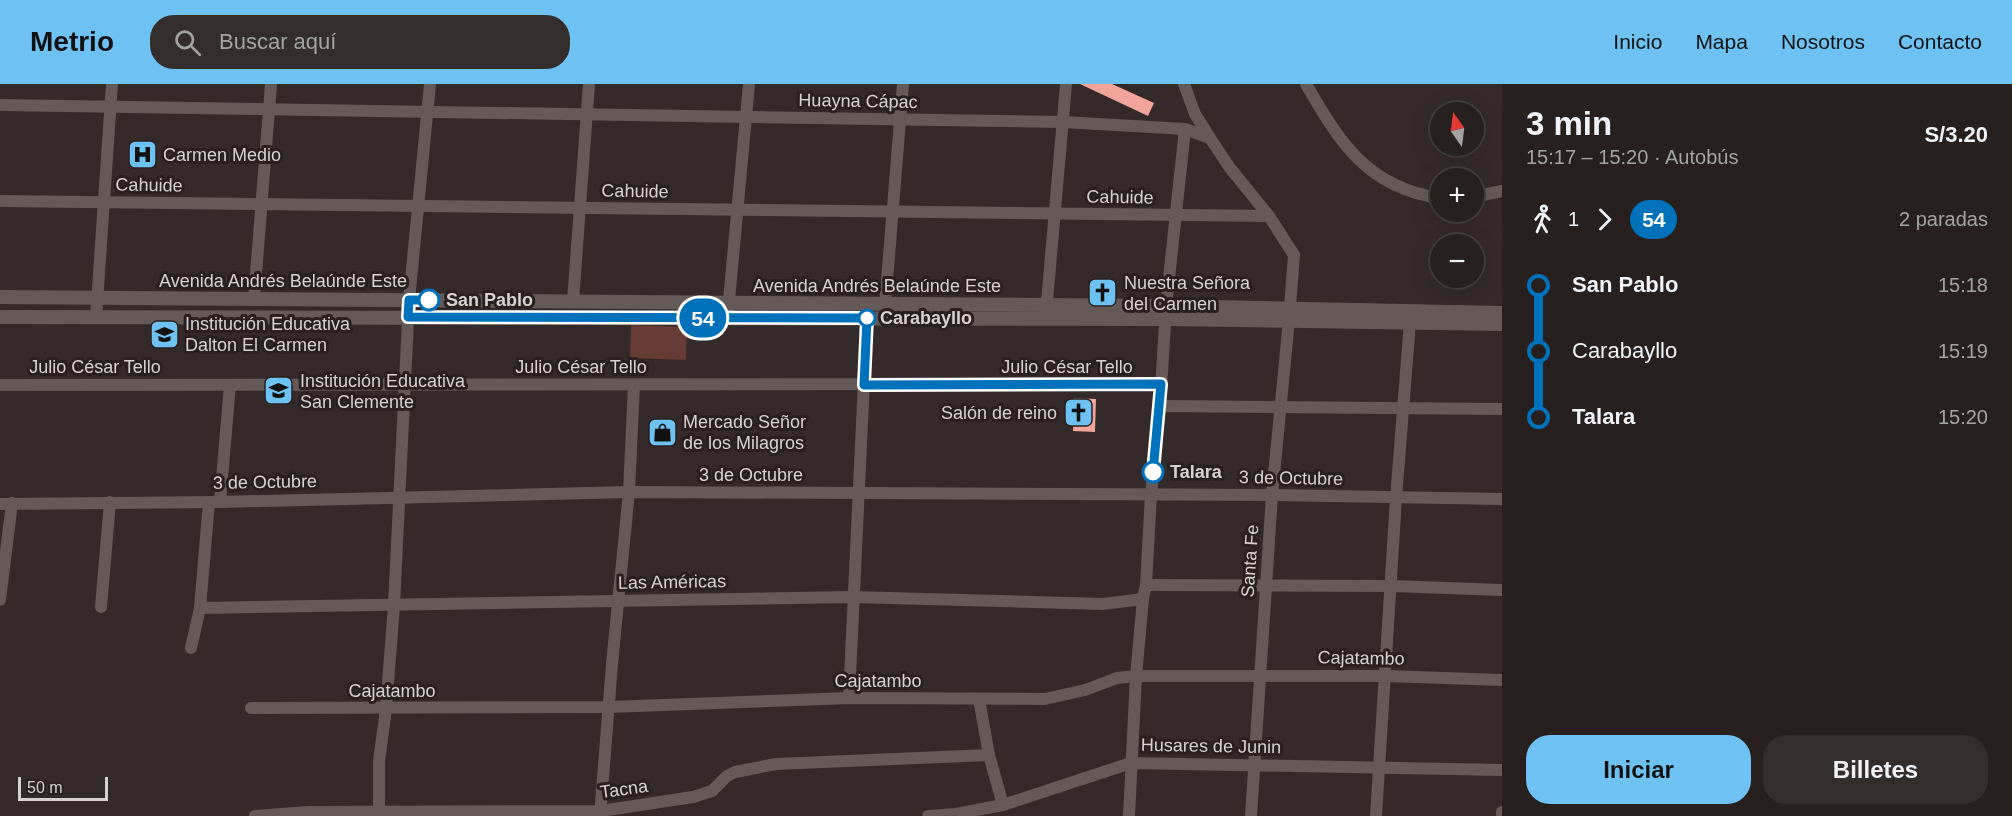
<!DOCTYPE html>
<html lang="es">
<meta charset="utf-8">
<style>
:root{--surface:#27201f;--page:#332d2c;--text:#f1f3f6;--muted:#a4a3a4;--line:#433e3d;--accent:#6ec2f3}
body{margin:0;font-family:Helvetica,sans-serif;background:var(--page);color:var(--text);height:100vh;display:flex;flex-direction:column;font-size:22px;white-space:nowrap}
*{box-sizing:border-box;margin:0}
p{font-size:20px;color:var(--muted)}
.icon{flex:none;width:33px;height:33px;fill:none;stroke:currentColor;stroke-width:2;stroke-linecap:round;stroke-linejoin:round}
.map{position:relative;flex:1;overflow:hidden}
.drawer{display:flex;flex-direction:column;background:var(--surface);width:510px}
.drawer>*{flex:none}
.badge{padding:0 12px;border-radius:20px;font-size:21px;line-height:39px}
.needle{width:39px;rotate:346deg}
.fabs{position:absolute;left:1430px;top:18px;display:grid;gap:12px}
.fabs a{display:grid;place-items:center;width:54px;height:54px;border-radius:50%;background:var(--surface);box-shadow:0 6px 24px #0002,0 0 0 2px var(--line);font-size:30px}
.scale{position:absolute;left:18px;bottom:15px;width:90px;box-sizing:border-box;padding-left:6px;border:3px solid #d8d1d0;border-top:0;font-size:16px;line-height:21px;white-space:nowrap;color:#d8d1d0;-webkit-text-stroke:4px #2a201f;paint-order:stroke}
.map>.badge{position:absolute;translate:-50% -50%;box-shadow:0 0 0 3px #fff}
.legs{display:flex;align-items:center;gap:9px;height:66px;padding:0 24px;font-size:20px}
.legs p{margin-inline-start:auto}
.headline{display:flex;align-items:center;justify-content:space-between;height:102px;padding:0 24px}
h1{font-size:33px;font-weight:700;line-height:45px}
.cta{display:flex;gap:12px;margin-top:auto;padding:12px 24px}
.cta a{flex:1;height:69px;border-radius:24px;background:var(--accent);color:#111;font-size:24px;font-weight:700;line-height:69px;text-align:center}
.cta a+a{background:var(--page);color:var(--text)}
ul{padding:0 24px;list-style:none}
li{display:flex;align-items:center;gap:21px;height:66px;font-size:22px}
li i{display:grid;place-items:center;width:9px;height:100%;margin:0 8px;background:currentColor}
li i::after{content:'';width:15px;height:15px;margin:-8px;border:4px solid;border-radius:50%;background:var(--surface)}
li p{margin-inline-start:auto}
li:first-child i{background:linear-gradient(#0000 50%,currentColor 0)}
li:last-child i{background:linear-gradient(currentColor 50%,#0000 0)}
header{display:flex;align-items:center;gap:36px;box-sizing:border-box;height:84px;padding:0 30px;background:var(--accent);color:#111}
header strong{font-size:28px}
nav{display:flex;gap:33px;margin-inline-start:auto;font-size:21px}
.search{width:420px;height:54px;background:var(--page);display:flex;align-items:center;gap:15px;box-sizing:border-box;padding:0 21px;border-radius:24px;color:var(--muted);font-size:22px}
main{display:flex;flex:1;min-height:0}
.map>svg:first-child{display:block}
.pitch{fill:#673c37}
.building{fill:#f2a39a}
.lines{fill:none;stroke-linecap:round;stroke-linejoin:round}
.minor{stroke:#655a58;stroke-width:12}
.tertiary{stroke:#655a58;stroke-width:14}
.line-1-casing{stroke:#fff;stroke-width:14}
.line-1{stroke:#0072bc;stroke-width:9}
.stop-1-dot{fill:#fff;stroke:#0072bc;stroke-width:3}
.labels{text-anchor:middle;stroke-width:6;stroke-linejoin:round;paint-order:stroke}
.street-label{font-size:18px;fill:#d8d1d0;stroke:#2a201f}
.poi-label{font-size:18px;fill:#d8d1d0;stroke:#2a201f;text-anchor:start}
.stop-label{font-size:18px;font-weight:bold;fill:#d8d1d0;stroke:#2a201f;text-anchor:start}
</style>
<header>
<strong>Metrio</strong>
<div class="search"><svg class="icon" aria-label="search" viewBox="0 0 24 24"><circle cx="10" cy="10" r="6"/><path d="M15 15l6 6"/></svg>Buscar aquí</div>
<nav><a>Inicio</a><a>Mapa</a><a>Nosotros</a><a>Contacto</a></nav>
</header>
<main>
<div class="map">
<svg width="1502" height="732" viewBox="0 0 1502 732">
<rect width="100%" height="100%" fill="#342a29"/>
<polygon class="pitch" points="631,241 687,243 686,276 630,274"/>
<g class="building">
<polygon points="1080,0 1112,0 1154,19 1148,32"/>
<polygon points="1074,314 1096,315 1095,348 1073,347"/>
</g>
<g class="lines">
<g class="minor">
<polyline points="1184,0 1195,30 1210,54 1230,84 1269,132 1294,171 1289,236 1272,411 1251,732"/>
<path d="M1306,0c34,59 62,104 134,114"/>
<polyline points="0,21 1063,38 1185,45 1210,54"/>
<polyline points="1473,113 1502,107"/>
<polyline points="0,117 1269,132"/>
<polyline points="254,215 271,0"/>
<polyline points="573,217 589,0"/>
<polyline points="885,221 903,0"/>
<polyline points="728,227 749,0"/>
<polyline points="1046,229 1066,0"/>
<polyline points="96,233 112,0"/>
<polyline points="0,301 1161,300"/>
<polyline points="1160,322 1502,325"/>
<polyline points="220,418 230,301"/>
<polyline points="0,420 220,418 629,408 1272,411 1502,415"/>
<polyline points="1146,501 1392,502 1502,506"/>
<polyline points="0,516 12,419"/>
<polyline points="101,523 110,418"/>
<polyline points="200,524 853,513 1103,520 1143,515"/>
<polyline points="191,564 200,524 209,418"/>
<polyline points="849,614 867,234"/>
<polyline points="979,615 989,671 1003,721"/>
<polyline points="251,624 609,623 849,614 1045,615 1085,606 1117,594 1136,592 1386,592 1502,596"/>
<polyline points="255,732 308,728 601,727 693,713 712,707 727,692 735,688 776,680 989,671"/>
<polyline points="379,732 379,677 386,625 394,521 409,216 430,0"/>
<polyline points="600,732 612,580 629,408 634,301"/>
<polyline points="928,732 956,730 1003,721 1131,679 1502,686"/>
<polyline points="1129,732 1136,592 1143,515 1146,501 1151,410 1160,322 1166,222 1185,45"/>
<polyline points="1376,732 1396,414 1410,238"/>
<polyline points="1502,732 1502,728"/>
</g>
<g class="tertiary">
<polyline points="0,213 1166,222 1502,229"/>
<polyline points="0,233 1165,235 1502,240"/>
</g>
</g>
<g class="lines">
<defs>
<polyline id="line-1" points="429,216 409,216 408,233 867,234 864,301 1161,300 1153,388"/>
</defs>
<use href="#line-1" class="line-1-casing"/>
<use href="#line-1" class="line-1"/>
</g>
<defs>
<symbol id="hospital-square" viewBox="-11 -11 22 22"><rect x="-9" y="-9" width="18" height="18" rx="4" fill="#6ec2f3" stroke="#2a201f"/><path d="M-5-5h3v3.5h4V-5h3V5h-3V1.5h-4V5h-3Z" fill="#111"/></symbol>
<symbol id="church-square" viewBox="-11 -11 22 22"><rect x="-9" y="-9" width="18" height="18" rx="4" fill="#6ec2f3" stroke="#2a201f"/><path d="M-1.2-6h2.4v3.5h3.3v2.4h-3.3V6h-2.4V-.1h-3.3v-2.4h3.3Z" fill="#111"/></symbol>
<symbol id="school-square" viewBox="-11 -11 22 22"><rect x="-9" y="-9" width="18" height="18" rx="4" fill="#6ec2f3" stroke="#2a201f"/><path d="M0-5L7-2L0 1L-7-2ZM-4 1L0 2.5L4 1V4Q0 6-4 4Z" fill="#111"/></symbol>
<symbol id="shop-square" viewBox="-11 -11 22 22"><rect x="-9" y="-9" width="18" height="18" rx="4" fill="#6ec2f3" stroke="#2a201f"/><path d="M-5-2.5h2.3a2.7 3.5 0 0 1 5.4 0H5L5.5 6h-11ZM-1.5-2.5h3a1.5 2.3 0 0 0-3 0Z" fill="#111"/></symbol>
</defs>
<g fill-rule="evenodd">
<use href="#hospital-square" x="126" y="54" width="33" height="33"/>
<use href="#church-square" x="1086" y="192" width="33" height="33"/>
<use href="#school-square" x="148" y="234" width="33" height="33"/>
<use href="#school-square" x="262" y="290" width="33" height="33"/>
<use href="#church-square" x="1062" y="312" width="33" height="33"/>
<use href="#shop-square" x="646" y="332" width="33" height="33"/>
</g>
<g class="stop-1-dot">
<circle cx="429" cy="216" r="10"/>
<circle cx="867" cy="234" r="8"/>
<circle cx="1153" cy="388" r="10"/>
</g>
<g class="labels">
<g class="street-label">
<text transform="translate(858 17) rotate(1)" y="6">Huayna Cápac</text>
<text transform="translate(149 101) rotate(1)" y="6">Cahuide</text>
<text transform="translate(635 107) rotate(1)" y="6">Cahuide</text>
<text transform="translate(1120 113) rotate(1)" y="6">Cahuide</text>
<text x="283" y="203">Avenida Andrés Belaúnde Este</text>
<text x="877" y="208">Avenida Andrés Belaúnde Este</text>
<text x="95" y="289">Julio César Tello</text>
<text x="581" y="289">Julio César Tello</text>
<text x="1067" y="289">Julio César Tello</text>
<text x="751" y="397">3 de Octubre</text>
<text transform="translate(1291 394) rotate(1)" y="6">3 de Octubre</text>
<text transform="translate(265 398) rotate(-1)" y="6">3 de Octubre</text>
<text transform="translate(1250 477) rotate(-86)" y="6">Santa Fe</text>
<text transform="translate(672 498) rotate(-1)" y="6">Las Américas</text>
<text transform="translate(1361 574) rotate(1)" y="6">Cajatambo</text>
<text x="878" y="603">Cajatambo</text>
<text x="392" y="613">Cajatambo</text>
<text transform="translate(1211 662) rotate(1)" y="6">Husares de Junin</text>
<text transform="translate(624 705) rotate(-8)" y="6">Tacna</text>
</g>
<g class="poi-label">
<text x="163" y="77">Carmen Medio</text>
<text x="1124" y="205">Nuestra Señora<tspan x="1124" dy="21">del Carmen</tspan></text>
<text x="185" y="246">Institución Educativa<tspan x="185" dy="21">Dalton El Carmen</tspan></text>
<text x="300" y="303">Institución Educativa<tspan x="300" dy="21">San Clemente</tspan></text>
<text x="1057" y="335" text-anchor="end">Salón de reino</text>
<text x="683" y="344">Mercado Señor<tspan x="683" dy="21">de los Milagros</tspan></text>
</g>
<g class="stop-label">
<text x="446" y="222">San Pablo</text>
<text x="880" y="240">Carabayllo</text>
<text x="1170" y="394">Talara</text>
</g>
</g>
</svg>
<div class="fabs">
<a><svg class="needle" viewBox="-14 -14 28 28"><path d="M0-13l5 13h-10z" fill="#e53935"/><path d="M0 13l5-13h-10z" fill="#a4a3a4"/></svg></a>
<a>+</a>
<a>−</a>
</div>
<div class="scale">50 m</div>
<b class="badge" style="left:703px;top:234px;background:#0072bc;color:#fff">54</b>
</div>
<section class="drawer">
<div class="headline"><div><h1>3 min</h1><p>15:17 – 15:20 · Autobús</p></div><b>S/3.20</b></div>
<div class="legs"><svg class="icon" aria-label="walk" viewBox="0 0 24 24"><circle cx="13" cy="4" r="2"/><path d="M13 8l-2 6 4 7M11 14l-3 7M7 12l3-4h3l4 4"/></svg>1<svg class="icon" aria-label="forward" viewBox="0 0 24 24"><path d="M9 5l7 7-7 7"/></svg><b class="badge" style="background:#0072bc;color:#fff">54</b><p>2 paradas</p></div>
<ul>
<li><i style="color:#0072bc"></i><b>San Pablo</b><p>15:18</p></li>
<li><i style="color:#0072bc"></i><span>Carabayllo</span><p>15:19</p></li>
<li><i style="color:#0072bc"></i><b>Talara</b><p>15:20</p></li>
</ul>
<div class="cta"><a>Iniciar</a><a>Billetes</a></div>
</section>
</main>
